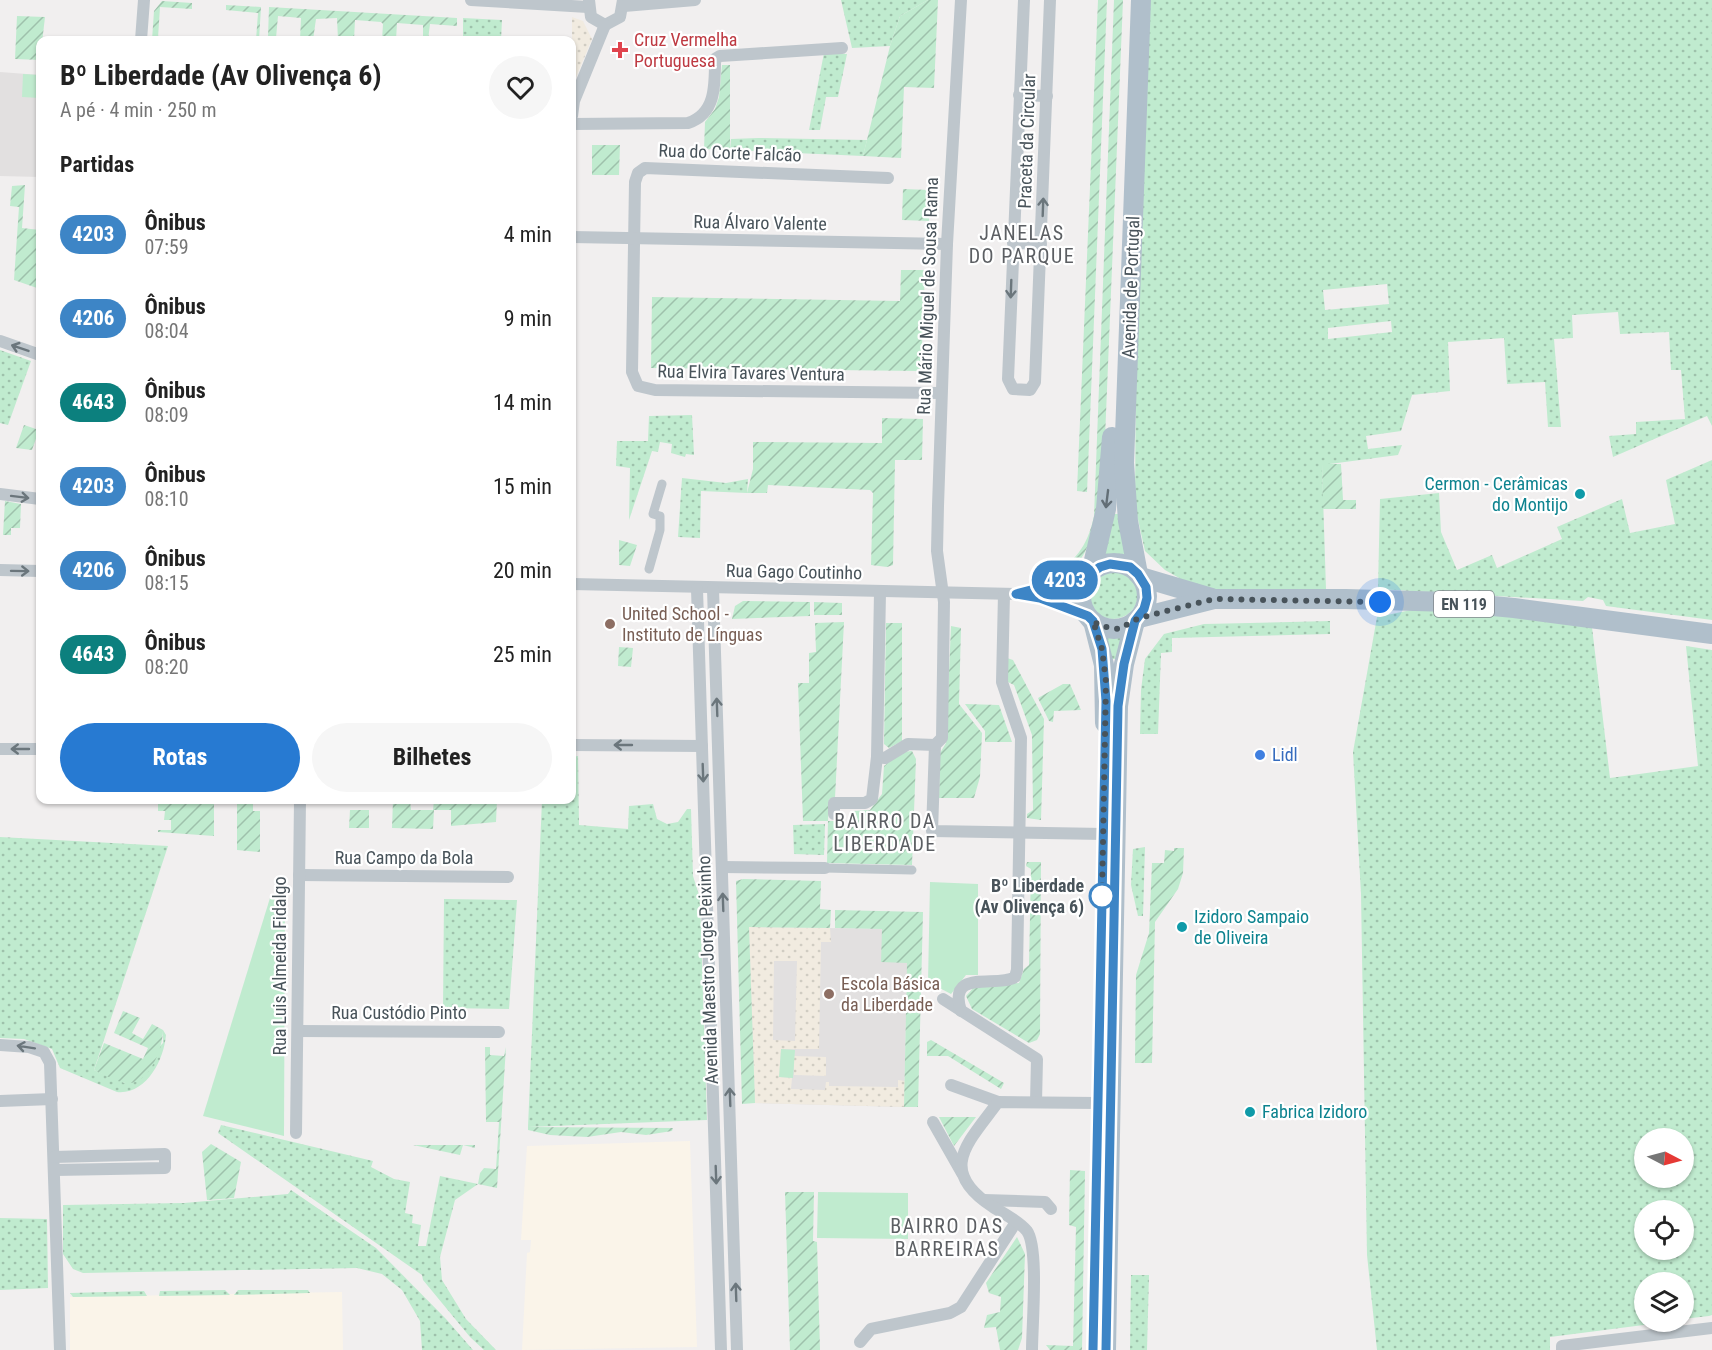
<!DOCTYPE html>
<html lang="pt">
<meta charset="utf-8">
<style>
:root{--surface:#fff;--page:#f6f6f6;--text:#222;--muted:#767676;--accent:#277ad2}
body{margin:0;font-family:"Roboto Condensed",sans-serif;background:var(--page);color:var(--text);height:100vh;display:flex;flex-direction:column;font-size:22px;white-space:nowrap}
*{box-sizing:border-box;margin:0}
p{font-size:20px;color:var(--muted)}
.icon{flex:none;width:33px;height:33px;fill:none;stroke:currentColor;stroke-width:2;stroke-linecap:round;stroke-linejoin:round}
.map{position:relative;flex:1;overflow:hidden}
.panel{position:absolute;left:36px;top:36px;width:540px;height:768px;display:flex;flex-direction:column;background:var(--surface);border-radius:12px;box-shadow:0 2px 4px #0004}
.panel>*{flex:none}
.badge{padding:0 12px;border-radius:20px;font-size:21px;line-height:39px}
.needle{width:39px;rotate:96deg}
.fabs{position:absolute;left:1634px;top:1128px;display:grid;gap:12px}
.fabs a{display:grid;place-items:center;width:60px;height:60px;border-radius:50%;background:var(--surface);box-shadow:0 2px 4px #0004;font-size:30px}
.you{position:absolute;width:30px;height:30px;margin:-15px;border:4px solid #fff;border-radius:50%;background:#1a73e8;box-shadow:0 0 0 9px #1a73e833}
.map>.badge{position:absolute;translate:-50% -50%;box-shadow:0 0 0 3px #fff}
h2{padding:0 24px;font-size:22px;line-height:54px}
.round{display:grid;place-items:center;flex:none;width:63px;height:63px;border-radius:32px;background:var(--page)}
.headline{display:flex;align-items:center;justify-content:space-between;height:102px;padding:0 24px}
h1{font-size:28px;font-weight:700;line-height:45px}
.action{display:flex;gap:12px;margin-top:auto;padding:12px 24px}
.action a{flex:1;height:69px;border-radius:36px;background:var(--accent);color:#fff;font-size:24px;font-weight:700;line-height:69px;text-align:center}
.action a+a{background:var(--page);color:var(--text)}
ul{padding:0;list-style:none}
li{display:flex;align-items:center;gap:18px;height:84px;padding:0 24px}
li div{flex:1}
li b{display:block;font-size:22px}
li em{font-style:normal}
li .badge{min-width:66px;font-weight:700;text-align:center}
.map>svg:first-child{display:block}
.commercial{fill:#faf4e9}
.education{fill:#e2e0e0}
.grass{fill:url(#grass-dots);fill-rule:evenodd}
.sand{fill:url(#sand-dots);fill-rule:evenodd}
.park{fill:#c0ebcf}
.garden{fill:url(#garden-furrows)}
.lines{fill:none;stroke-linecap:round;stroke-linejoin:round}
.pedestrian{stroke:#bec6cc;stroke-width:9}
.minor{stroke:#bec6cc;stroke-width:12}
.primary{stroke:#b0bfcb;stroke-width:20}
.oneway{stroke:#6b767c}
.oneway2{stroke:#626e76}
.line-casing{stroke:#fff;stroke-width:14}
.line{stroke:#3d85c6;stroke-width:9}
.walk{stroke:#48535a;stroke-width:6;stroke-dasharray:0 10.8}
.health-dot{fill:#e0444e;stroke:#fff;stroke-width:2}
.culture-dot{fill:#0f9aa8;stroke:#fff;stroke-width:2}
.education-dot{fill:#8d6e63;stroke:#fff;stroke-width:2}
.shop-dot{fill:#3f7fe0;stroke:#fff;stroke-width:2}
.stop-dot{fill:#fff;stroke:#3d85c6;stroke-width:3}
.labels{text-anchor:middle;stroke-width:4.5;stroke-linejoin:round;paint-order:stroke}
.shield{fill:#fff;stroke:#7f878c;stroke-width:1.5}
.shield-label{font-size:16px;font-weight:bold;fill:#48535a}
.health-label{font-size:18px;fill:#be3a42;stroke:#fff;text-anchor:start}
.street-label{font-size:18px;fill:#48535a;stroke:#fff}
.culture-label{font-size:18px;fill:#0d838f;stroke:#fff;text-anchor:start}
.education-label{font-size:18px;fill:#785e54;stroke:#fff;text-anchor:start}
.shop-label{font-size:18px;fill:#366cbe;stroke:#fff;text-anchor:start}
.stop-label{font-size:18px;font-weight:bold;fill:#48535a;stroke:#fff;text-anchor:end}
.neighbourhood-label{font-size:20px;letter-spacing:1.5px;fill:#5c5f63;stroke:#fff}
</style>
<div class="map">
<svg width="1712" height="1350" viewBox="0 0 1712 1350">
<defs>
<pattern id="grass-dots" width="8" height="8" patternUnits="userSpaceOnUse" patternTransform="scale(1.5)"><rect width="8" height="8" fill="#c0ebcf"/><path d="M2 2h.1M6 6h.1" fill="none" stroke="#9ec1ab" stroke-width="1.8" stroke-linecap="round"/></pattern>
<pattern id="sand-dots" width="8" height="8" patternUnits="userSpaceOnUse" patternTransform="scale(1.5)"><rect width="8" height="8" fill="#f1ebe0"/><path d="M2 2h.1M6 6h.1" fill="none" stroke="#d0ccc2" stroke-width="1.8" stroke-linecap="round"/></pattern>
<pattern id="garden-furrows" width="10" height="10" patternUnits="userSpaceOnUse" patternTransform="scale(1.5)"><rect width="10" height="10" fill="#c0ebcf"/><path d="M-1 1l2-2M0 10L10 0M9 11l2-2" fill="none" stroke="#9ec1ab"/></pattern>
</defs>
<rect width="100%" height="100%" fill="#f1efef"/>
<g class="commercial">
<polygon points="690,1141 697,1347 522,1350 527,1253 530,1252 531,1240 521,1240 527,1146"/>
<polygon points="342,1292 343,1350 70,1350 70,1297"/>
</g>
<g class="education">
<polygon points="0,72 40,75 40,177 0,176"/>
<polygon points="749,927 908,929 904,1107 755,1103"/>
</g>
<g class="grass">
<polygon points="841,0 928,0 900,16 890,46 852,48"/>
<path d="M1149,0h563v426l-5,-10 -94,41 -4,-21 27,-2v-12l49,-3 -4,-49h-10l-2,-38 -49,2 -2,-22 -46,3 1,23 -19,1 7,88h-13l-3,-45 -38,2 -3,-46 -56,4 2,49 -38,4 -11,36 -35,5 2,13 34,-4 -4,10 -76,10 4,124h-116l-22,-6 -23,-13 -20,-19 -10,-45 1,-150zM1387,284l2,20 -64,6 -2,-20zM1391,321l1,11 -64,7v-11z"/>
<polygon points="463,18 502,20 501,40 463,40"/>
<polygon points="824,53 847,54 838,97 826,97 820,130 809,130"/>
<polygon points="758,138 867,140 863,156 730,150 731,139"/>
<polygon points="0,350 31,361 8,425 0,423"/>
<polygon points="692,415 694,455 686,454 685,457 671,453 672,444 660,442 658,452 652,451 629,520 630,468 616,466 617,441 648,441 649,416"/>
<polygon points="1712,460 1712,620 1606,606 1603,600 1588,597 1583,601 1378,589 1380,499 1439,493 1441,532 1457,570 1492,555 1497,568 1562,539 1557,527 1622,499 1630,533 1675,524 1666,480"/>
<polygon points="682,478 726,483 748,479 747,493 701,491 700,538 678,537"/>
<polygon points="1113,514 1119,514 1125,555 1105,554"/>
<circle cx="1113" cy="594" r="25"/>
<path d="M1450,602l141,17 19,159 88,-12 -12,-120 26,4v665l-3,1 -26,3v-37h-39v40h23l-117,15v13h-173l-10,-95 -6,-361 -8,-142 24,-135zM1644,1138h39v40h-39zM1644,1210h39v40h-39z"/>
<polygon points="1330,621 1330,634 1172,638 1172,652 1161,653 1158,734 1140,734 1141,690 1145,659 1164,634 1204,624"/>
<polygon points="1109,633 1119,634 1123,639 1116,659 1111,659 1105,637"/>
<polygon points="578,756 579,825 628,829 629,806 653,804 657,819 667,824 678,822 687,809 691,809 693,876 700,898 707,1120 528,1127 542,800 572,800 572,757"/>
<polygon points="825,824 824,855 794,854 793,825"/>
<path d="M0,837l168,9 -74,224 31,13 38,-40v-13l3,5c-2,25 -20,60 -49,57l-57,-24 -8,-19 -28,-10 -24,-1z"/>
<polygon points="1145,847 1143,916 1138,916 1131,885 1133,849"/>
<polygon points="444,899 517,900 509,1009 443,1008"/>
<polygon points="221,1125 373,1161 371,1167 394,1179 410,1182 405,1213 413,1215 412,1223 421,1225 418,1246 426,1246 440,1176 478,1184 455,1200 440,1257 442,1280 466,1319 496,1350 484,1350 470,1337 423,1280 422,1275 218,1133"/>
<polygon points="291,1190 376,1248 446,1319 473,1350 422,1350 420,1321 402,1290 382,1274 357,1268 83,1273 73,1269 63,1254 63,1205 184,1203 288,1194"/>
<polygon points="0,1218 47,1219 48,1288 0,1290"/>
<polygon points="1131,1275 1149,1275 1147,1350 1130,1350"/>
<polygon points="225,1290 230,1295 159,1296 160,1291"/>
<polygon points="238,1290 308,1290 310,1293 234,1295"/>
<polygon points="144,1291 147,1296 73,1297 70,1293"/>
</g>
<g class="sand">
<polygon points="572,17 583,21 592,39 572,87"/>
<path d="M749,927l81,1 1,14h-10l-2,107h-38l-1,28 12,1 -1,11 34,1 1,-8h3v4l69,1v-7l7,1 -1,26 -149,-4zM774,961h23l-2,80 -22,-1z"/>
<polygon points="794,1056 826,1057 826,1076 794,1075"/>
</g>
<g class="park">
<polygon points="23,74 40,75 40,98 22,97"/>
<polygon points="930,882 978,884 978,975 966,975 951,994 928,982"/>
<polygon points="270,898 285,898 284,1136 203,1116"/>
<polygon points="781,1049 795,1050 793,1078 779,1077"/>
<polygon points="818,1192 908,1193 908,1239 817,1238"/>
</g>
<g class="garden">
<polygon points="928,0 938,0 934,88 904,87 901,158 863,156 890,46 900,16"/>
<polygon points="1098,0 1107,0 1087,492 1077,491"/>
<path d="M1114,0h9l-20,487c-9,38 -11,83 -55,94l-1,-3c28,-16 40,-30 47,-62z"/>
<polygon points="162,1 192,3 192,9 160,7 158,38 162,40 152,40 154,11"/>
<polygon points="226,5 261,7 259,40 256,40 258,13 226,10"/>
<polygon points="269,7 457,18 457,26 430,24 428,40 423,40 423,25 397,23 396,40 382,40 383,24 381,22 355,20 354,40 338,40 337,18 316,19 313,40 300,40 301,18 278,16 276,38 268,37"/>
<polygon points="17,16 45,17 40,60 15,59"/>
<polygon points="722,65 730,65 730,150 704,149 705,122 715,109 719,97"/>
<polygon points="592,145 620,145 619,175 592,175"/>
<polygon points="25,185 22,228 40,230 40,278 37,288 14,280 19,207 10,206 12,186"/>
<polygon points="903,189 930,190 929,221 902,220"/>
<polygon points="901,270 925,270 921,371 651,368 652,297 900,301"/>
<polygon points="882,418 923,419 922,460 895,460 893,565 887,567 871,565 873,493 870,490 768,485 767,493 747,493 753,469 753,442 882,443"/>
<polygon points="24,425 39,430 32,450 16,448"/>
<polygon points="1322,464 1341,464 1343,500 1356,500 1356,509 1323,509"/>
<polygon points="5,501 21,504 20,528 11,528 11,535 3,535"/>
<polygon points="619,540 637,545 630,566 619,565"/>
<polygon points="743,601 810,602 810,616 732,619 735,606"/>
<polygon points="814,602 842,603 842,615 814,615"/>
<polygon points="844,622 835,798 829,799 828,821 840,821 840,826 853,827 854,811 870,810 882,794 884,766 902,752 912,751 916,759 912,865 827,863 828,821 803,821 798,683 809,683 809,653 816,652 815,623"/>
<polygon points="886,623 902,623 902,741 889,748 884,744"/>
<polygon points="951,626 961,628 959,704 982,733 980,777 974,798 939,798 940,753 946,743"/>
<polygon points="619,647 633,648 631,667 618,666"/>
<polygon points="1007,658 1013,660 1044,719 1041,820 1027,818 1027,814 1033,810 1032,735 1014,685 1008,682"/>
<polygon points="1063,684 1070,684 1081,710 1054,711 1053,722 1049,721 1038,698"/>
<polygon points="965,704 999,705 1012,742 985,742 985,731"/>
<polygon points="171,800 214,800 214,836 158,832 158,830 171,830 171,820 164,820 165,811 158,811 158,801"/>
<polygon points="237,800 253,800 253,811 260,811 260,852 237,850"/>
<polygon points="393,800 410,800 411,810 433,810 434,800 497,800 496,822 451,826 451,810 434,810 433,829 392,828"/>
<polygon points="350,810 369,810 369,828 349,828"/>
<polygon points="1174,848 1184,848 1183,873 1178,889 1155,922 1152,1063 1135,1063 1136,975 1149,933 1152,863 1164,863 1165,850 1174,851"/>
<polygon points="1027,862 1041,862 1040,1034 1037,1040 1029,1043 972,1009 966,996 975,986 1019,983 1024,969 1029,965 1031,869 1026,866"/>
<polygon points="743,879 821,881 820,909 831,910 830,928 749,927 755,1103 742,1104 736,881"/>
<polygon points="835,910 923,912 918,1107 904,1107 907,963 881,962 882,929 835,928"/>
<path d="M123,1011l17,7 -8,15 11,6 9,-15 11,6c0,18 -14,57 -38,53 -10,-2 -22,-9 -31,-13l10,-27 39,16 5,-11 -34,-15z"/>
<polygon points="931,1040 1004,1083 1001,1089 948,1056 927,1056 927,1042"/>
<polygon points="485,1047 490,1047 490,1055 504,1056 506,1047 497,1188 478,1184 480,1173 484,1168 496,1169 499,1122 486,1122"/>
<polygon points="939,1117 976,1117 954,1146"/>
<polygon points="528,1127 673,1128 672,1131 646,1135 621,1132 587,1137 550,1135 528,1130"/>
<polygon points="211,1144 241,1162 234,1198 207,1200 202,1152"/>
<polygon points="413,1145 475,1145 475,1148 463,1145 460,1155"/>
<polygon points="1070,1170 1085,1171 1082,1350 1050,1350 1046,1345 1073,1346 1076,1227 1069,1225"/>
<polygon points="785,1192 814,1192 813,1241 817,1242 820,1350 790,1350"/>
<polygon points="1017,1237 1025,1254 1022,1338 1018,1350 1000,1350 996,1327 984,1328 987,1315 1000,1312 1001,1297 989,1293 986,1283"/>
</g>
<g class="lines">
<g class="pedestrian">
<polyline points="649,569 660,530 660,516 653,514 662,484"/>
<polyline points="825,868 912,870"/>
</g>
<g class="minor">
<polyline points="471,0 588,7"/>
<polyline points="589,0 591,17 605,25 620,17 623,0"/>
<polyline points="961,0 947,244 938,506 937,551 944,602 942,738 935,745 932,831 1104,834"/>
<polyline points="1024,0 1008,379 1013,389 1030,390 1035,382 1050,0"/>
<polyline points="624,6 695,0"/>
<polyline points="141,40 144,0"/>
<polyline points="1019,95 1047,96"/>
<polyline points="572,116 574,101 605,25"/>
<path d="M572,124l116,-1c28,-9 27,-38 27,-64l5,-3 122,-8"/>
<polyline points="888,178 645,168 638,173 635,182 632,372 638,386 655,390 941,393"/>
<polyline points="572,237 947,244"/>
<polyline points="1013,243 1041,244"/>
<polyline points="0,341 40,355"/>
<polyline points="0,494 40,499"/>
<polyline points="0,570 40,571"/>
<polyline points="572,584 1016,594 1040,598 1088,616"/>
<polyline points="697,589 721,1350"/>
<polyline points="713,589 737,1350"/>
<polyline points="1020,593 1089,575"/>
<polyline points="572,745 702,746"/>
<polyline points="0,749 40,749"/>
<polyline points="877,757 885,758 908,744 935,745"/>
<polyline points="834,814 834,803 865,803 872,799 877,757 880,592"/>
<polyline points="722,867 825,868"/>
<polyline points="299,875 508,877"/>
<polyline points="943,999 1037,1059 1036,1102"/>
<path d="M961,1011c-14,-43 36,-23 54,-34l2,-7 4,-232 -19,-56 2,-88"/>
<polyline points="298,1031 499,1032"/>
<polyline points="0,1045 29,1047 44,1052 50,1063 60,1350"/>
<polyline points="951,1085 998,1102"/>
<polyline points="0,1101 52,1099"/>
<polyline points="933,1122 962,1173"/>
<polyline points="296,1133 300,800"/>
<polyline points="54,1157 165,1154 165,1168 55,1170"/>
<polyline points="984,1200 1045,1202 1051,1209"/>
<polyline points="860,1342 871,1329 950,1313 961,1307 1016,1222"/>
<path d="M1032,1350c0,-24 7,-102 -5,-119 -8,-10 -24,-18 -34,-24 -57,-37 -25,-64 5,-105l100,1"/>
<polyline points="1562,1350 1562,1346 1712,1328"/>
</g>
<g class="primary">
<circle cx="1114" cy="596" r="33"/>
<polyline points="1091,573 1106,509 1112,437"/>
<polyline points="1138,574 1128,521 1124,463 1141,0"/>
<polyline points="1141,577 1212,598"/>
<polyline points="1139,618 1214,599 1346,599 1450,602 1514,608 1712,634"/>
<polyline points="1093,621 1104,665 1105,723"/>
<polyline points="1106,1350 1118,706 1124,664 1135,621"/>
</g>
</g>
<defs><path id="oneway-shaft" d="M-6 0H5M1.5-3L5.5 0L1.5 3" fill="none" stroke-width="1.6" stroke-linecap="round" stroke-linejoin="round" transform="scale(1.5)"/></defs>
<g class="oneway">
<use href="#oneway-shaft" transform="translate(1043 207) rotate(-88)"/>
<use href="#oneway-shaft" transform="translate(1011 289) rotate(92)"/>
<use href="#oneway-shaft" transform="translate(20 348) rotate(-161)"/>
<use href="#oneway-shaft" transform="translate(20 497) rotate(7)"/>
<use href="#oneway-shaft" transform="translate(20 571) rotate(1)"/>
<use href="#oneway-shaft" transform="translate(717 707) rotate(-92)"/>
<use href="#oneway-shaft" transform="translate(623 745) rotate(-180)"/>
<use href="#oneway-shaft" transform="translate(20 749) rotate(180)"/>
<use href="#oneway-shaft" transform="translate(703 773) rotate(88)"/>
<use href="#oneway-shaft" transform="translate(723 902) rotate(-92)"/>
<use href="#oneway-shaft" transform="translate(26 1047) rotate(-171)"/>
<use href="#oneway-shaft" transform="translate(730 1097) rotate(-92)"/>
<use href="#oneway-shaft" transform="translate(716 1175) rotate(88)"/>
<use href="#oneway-shaft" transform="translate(736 1292) rotate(-92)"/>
</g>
<use class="oneway2" href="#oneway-shaft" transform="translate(1107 499) rotate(97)"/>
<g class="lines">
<defs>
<polyline id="line" points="1093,1350 1106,701 1102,649 1093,621 1088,616 1040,598 1016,594 1089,575 1100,567 1110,564 1130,567 1138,574 1146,587 1147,598 1144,609 1135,621 1124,664 1118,706 1106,1350"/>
</defs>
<use href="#line" class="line-casing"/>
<use href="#line" class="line"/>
<polyline class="walk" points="1102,896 1106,682 1102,649 1093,621 1101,626 1119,629 1139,618 1214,599 1380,602"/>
</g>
<path class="health-dot" d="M617 41h6v6h6v6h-6v6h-6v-6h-6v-6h6z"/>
<g class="culture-dot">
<circle cx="1580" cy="494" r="6"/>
<circle cx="1182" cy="927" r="6"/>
<circle cx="1250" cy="1112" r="6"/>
</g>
<g class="education-dot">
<circle cx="610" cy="624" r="6"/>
<circle cx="829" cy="994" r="6"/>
</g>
<circle class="shop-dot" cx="1260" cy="755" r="6"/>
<circle class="stop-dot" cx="1102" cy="896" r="12"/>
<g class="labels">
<rect class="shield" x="1434" y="591" width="60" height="26" rx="4.5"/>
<g class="shield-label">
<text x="1464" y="610">EN 119</text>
</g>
<g class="health-label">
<text x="634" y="46">Cruz Vermelha<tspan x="634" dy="21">Portuguesa</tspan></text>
</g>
<g class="street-label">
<text transform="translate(1027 141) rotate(-88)" y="6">Praceta da Circular</text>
<text transform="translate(730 153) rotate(2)" y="6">Rua do Corte Falcão</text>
<text transform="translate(760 223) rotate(1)" y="6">Rua Álvaro Valente</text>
<text transform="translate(1131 287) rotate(-88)" y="6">Avenida de Portugal</text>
<text transform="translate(928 296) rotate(-88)" y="6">Rua Mário Miguel de Sousa Rama</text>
<text transform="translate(751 373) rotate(1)" y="6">Rua Elvira Tavares Ventura</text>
<text transform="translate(794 572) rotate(1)" y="6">Rua Gago Coutinho</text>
<text x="404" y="864">Rua Campo da Bola</text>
<text transform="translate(280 966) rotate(-90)" y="6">Rua Luis Almeida Fidalgo</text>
<text transform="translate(708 970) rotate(-92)" y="6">Avenida Maestro Jorge Peixinho</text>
<text x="399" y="1019">Rua Custódio Pinto</text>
</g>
<g class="culture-label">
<text x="1568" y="490" text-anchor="end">Cermon - Cerâmicas<tspan x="1568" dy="21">do Montijo</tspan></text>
<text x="1194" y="923">Izidoro Sampaio<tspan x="1194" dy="21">de Oliveira</tspan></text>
<text x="1262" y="1118">Fabrica Izidoro</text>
</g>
<g class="education-label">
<text x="622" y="620">United School -<tspan x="622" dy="21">Instituto de Línguas</tspan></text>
<text x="841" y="990">Escola Básica<tspan x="841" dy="21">da Liberdade</tspan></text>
</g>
<g class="shop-label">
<text x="1272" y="761">Lidl</text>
</g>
<g class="stop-label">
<text x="1084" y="892">Bº Liberdade<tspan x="1084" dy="21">(Av Olivença 6)</tspan></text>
</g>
<g class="neighbourhood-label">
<text x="1022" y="240">JANELAS<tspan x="1022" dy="23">DO PARQUE</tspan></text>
<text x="885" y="828">BAIRRO DA<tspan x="885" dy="23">LIBERDADE</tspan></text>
<text x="947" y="1233">BAIRRO DAS<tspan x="947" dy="23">BARREIRAS</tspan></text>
</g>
</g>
</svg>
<div class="fabs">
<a><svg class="needle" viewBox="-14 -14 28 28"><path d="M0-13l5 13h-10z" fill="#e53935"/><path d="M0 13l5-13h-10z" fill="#767676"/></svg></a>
<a><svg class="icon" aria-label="locate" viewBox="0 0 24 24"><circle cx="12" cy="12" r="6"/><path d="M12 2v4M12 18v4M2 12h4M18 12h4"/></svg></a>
<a><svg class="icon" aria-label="layers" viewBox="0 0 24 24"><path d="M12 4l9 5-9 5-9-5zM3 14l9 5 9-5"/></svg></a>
</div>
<div class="you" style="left:1380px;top:602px"></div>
<b class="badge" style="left:1065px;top:580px;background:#3d85c6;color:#fff">4203</b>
<section class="panel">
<div class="headline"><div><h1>Bº Liberdade (Av Olivença 6)</h1><p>A pé · 4 min · 250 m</p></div><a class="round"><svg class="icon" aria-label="heart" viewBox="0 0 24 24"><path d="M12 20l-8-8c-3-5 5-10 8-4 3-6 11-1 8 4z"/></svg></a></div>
<h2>Partidas</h2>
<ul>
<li><span class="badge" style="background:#3d85c6;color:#fff">4203</span><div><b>Ônibus</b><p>07:59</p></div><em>4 min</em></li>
<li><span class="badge" style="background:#3d85c6;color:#fff">4206</span><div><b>Ônibus</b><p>08:04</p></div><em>9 min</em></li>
<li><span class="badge" style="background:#0c807e;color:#fff">4643</span><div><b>Ônibus</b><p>08:09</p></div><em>14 min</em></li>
<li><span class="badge" style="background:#3d85c6;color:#fff">4203</span><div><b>Ônibus</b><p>08:10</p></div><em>15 min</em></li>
<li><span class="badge" style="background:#3d85c6;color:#fff">4206</span><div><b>Ônibus</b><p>08:15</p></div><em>20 min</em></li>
<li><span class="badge" style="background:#0c807e;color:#fff">4643</span><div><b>Ônibus</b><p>08:20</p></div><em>25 min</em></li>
</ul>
<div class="action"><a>Rotas</a><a>Bilhetes</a></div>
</section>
</div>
